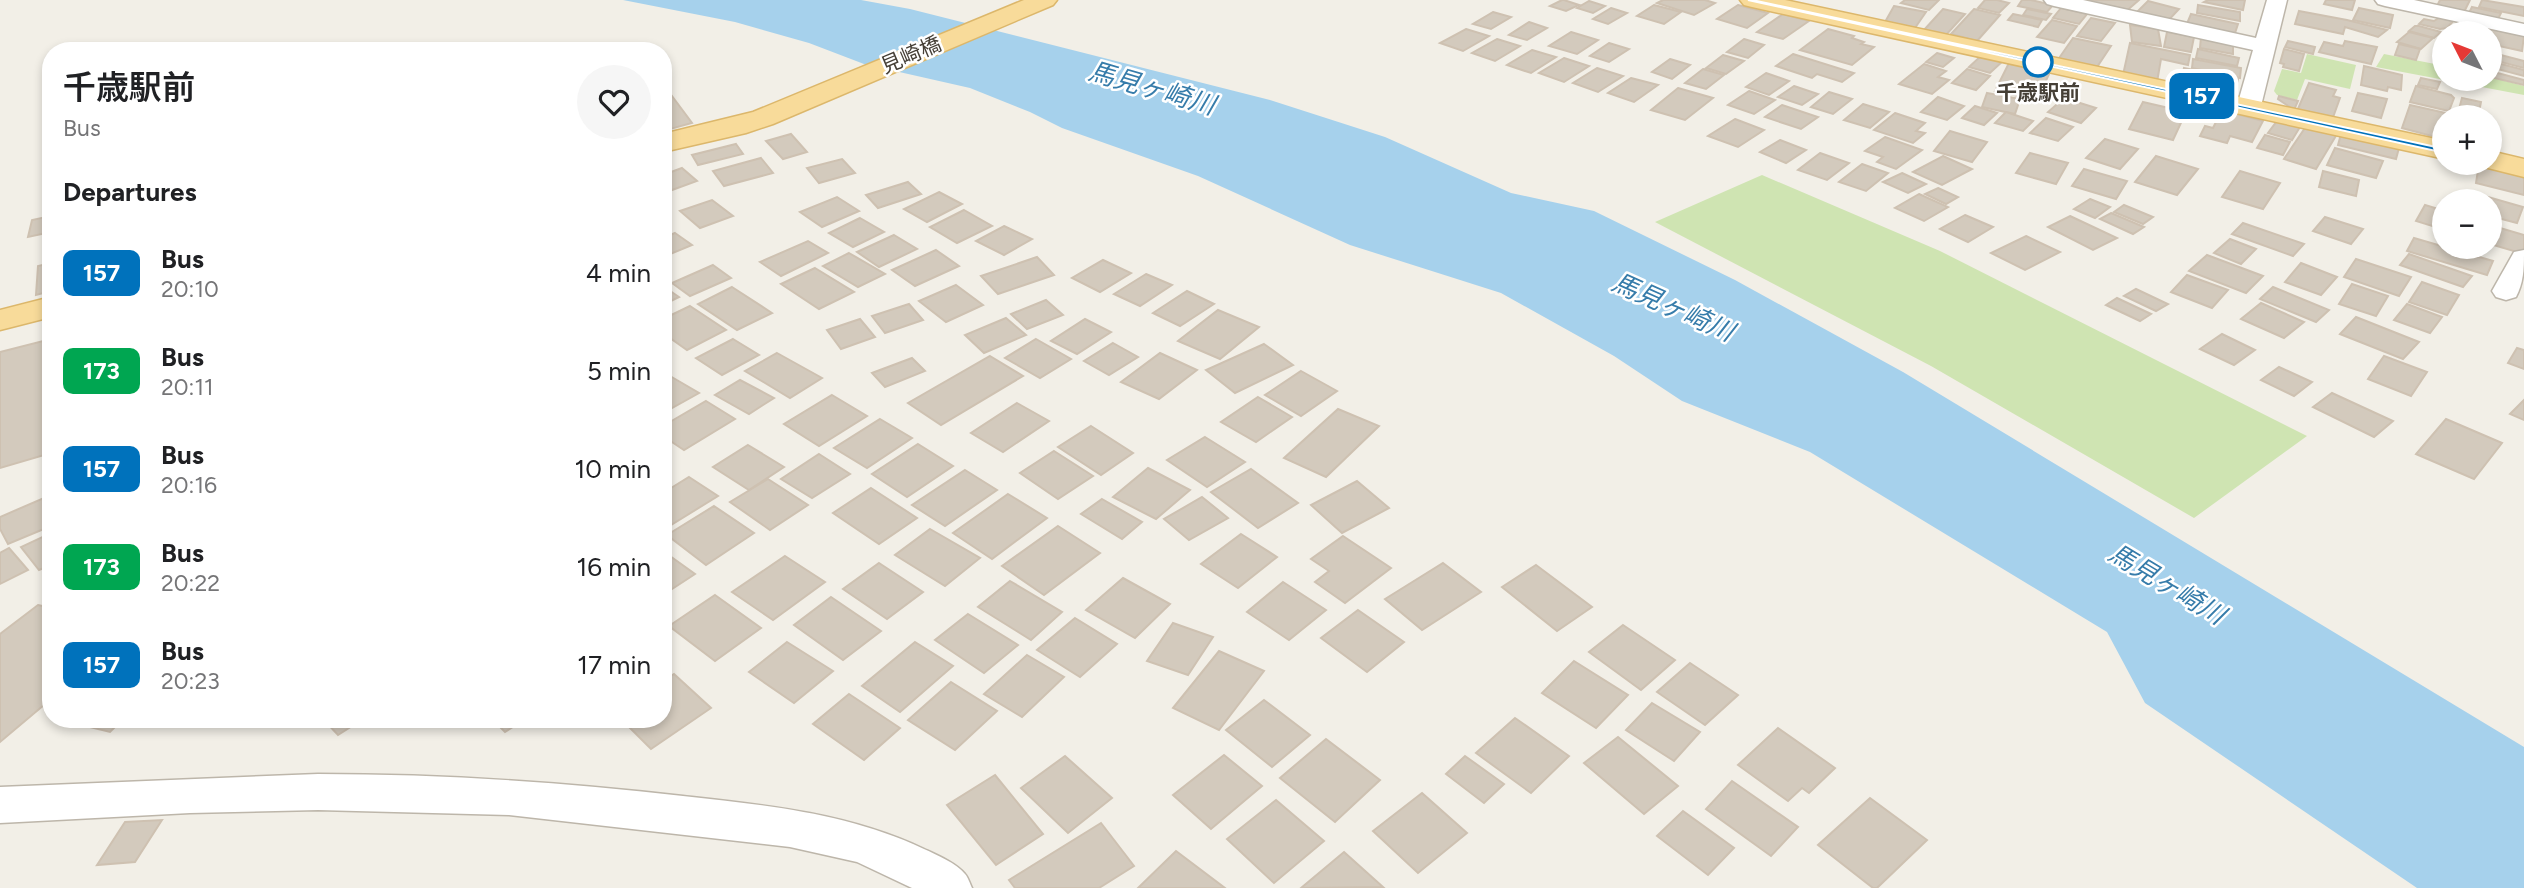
<!DOCTYPE html>
<meta charset="utf-8">
<style>
:root{--surface:#fff;--page:#f6f6f6;--text:#202124;--muted:#757577}
body{margin:0;font-family:Figtree,"Noto Sans JP",sans-serif;background:var(--page);color:var(--text);height:100vh;display:flex;flex-direction:column;font-size:26px;white-space:nowrap}
*{box-sizing:border-box;margin:0}
p{font-size:23px;color:var(--muted)}
.icon{flex:none;width:38px;height:38px;fill:none;stroke:currentColor;stroke-width:2;stroke-linecap:round;stroke-linejoin:round}
.map{position:relative;flex:1;overflow:hidden}
.side{position:absolute;left:42px;top:42px;width:630px;height:686px;display:flex;flex-direction:column;background:var(--surface);border-radius:28px;box-shadow:0 4px 10px #0003}
.side>*{flex:none}
.badge{padding:0 14px;border-radius:10px;font-size:24px;line-height:46px}
.needle{width:46px;rotate:312deg}
.buttons{position:absolute;left:2432px;top:21px;display:grid;gap:14px}
.buttons a{display:grid;place-items:center;width:70px;height:70px;border-radius:50%;background:var(--surface);box-shadow:0 4px 10px #0003;font-size:35px}
.map>.badge{position:absolute;translate:-50% -50%;box-shadow:0 0 0 4px #fff}
h2{padding:0 21px;font-size:26px;line-height:63px}
.round{display:grid;place-items:center;flex:none;width:74px;height:74px;border-radius:37px;background:var(--page)}
.overview{display:flex;align-items:center;justify-content:space-between;height:119px;padding:0 21px}
h1{font-size:33px;font-weight:600;line-height:52px}
ul{padding:0;list-style:none}
li{display:flex;align-items:center;gap:21px;height:98px;padding:0 21px}
li div{flex:1}
li b{display:block;font-size:26px}
li em{font-style:normal}
li .badge{min-width:77px;font-weight:700;text-align:center}
.map>svg:first-child{display:block}
.green{fill:#cfe4b2}
.water{fill:#a6d1ec}
.building{fill:#d3cabd;stroke:#cec1b1;stroke-width:2}
.lines{fill:none;stroke-linecap:round;stroke-linejoin:round}
.minor-casing{stroke:#bdb6aa;stroke-width:3}
.major-casing{stroke:#dcb76b;stroke-width:3}
.minor{fill:#fff;fill-rule:evenodd}
.major{fill:#f8db9a;fill-rule:evenodd}
.line{fill:#0072bc;stroke:#fff;stroke-width:2}
.stop-dot{fill:#fff;stroke:#0072bc;stroke-width:3.5}
.labels{text-anchor:middle;stroke-width:5;stroke-linejoin:round;paint-order:stroke}
.far-street-label{font-size:21px;fill:#453f36;stroke:#fff}
.far-stop-label{font-size:21px;font-weight:bold;fill:#453f36;stroke:#fff}
.water-label{font-size:26px;font-style:italic;fill:#367caa;stroke:#fff}
</style>
<div class="map">
<svg width="2524" height="888" viewBox="0 0 2524 888">
<rect width="100%" height="100%" fill="#f2efe7"/>
<g class="green">
<polygon points="2307,54 2356,65 2350,89 2305,79 2297,100 2277,95 2274,91 2282,69 2301,73"/>
<polygon points="2384,54 2445,66 2445,79 2490,77 2524,86 2524,95 2376,67"/>
<polygon points="1762,175 1940,251 2307,436 2194,518 1931,366 1655,222"/>
</g>
<polygon class="water" points="623,0 861,0 910,9 1270,100 1385,137 1511,193 1594,211 1735,280 1903,372 2524,747 2524,888 2417,888 2145,703 2107,632 1810,452 1682,401 1614,356 1501,293 1350,245 1198,176 1062,128 1030,112 970,88 864,64 809,43 735,22"/>
<g class="building">
<polygon points="1562,0 1564,0 1579,5 1566,11 1550,6"/>
<polygon points="1663,0 1705,0 1715,3 1694,15 1657,3"/>
<polygon points="1905,0 1939,0 1929,10 1901,3"/>
<polygon points="1985,0 1997,0 2009,3 1999,13 1978,8"/>
<polygon points="2022,0 2031,0 2053,5 2047,12 2018,6"/>
<polygon points="2090,0 2139,0 2123,14 2085,4"/>
<polygon points="2208,0 2245,0 2243,10 2204,2"/>
<polygon points="2326,0 2355,0 2352,10 2324,4"/>
<polygon points="2440,0 2470,0 2464,12 2437,6"/>
<polygon points="2482,0 2524,7 2524,16 2479,7"/>
<polygon points="1589,1 1605,6 1593,13 1577,8"/>
<polygon points="2148,1 2179,9 2166,23 2134,15"/>
<polygon points="1654,5 1681,12 1664,24 1637,16"/>
<polygon points="1738,5 1768,13 1747,28 1717,19"/>
<polygon points="2198,5 2240,12 2240,21 2197,13"/>
<polygon points="1894,6 1926,12 1915,28 1885,22"/>
<polygon points="2472,7 2501,13 2497,21 2468,15"/>
<polygon points="1611,8 1627,13 1608,24 1593,19"/>
<polygon points="2061,8 2087,14 2079,24 2053,18"/>
<polygon points="2359,8 2393,15 2390,28 2353,20"/>
<polygon points="1943,9 1965,14 1946,35 1924,30"/>
<polygon points="1974,9 2000,15 1977,41 1951,34"/>
<polygon points="2027,9 2051,14 2046,20 2023,15"/>
<polygon points="2299,11 2347,20 2387,30 2378,37 2345,27 2343,34 2295,24"/>
<polygon points="1493,12 1511,17 1491,29 1473,24"/>
<polygon points="1783,14 1809,21 1783,39 1757,32"/>
<polygon points="2013,14 2042,20 2038,27 2008,20"/>
<polygon points="2191,14 2238,24 2234,36 2186,26"/>
<polygon points="2442,16 2455,19 2447,28 2440,29 2419,24 2424,19 2434,21"/>
<polygon points="2091,18 2115,23 2101,41 2077,36"/>
<polygon points="2052,20 2077,26 2064,43 2037,37"/>
<polygon points="1529,22 1547,28 1527,40 1509,35"/>
<polygon points="2130,25 2158,29 2161,46 2132,42"/>
<polygon points="2415,26 2419,26 2441,32 2434,38 2409,31"/>
<polygon points="2489,26 2524,36 2522,51 2490,44 2490,33 2485,33"/>
<polygon points="1466,29 1489,36 1463,51 1440,43"/>
<polygon points="1828,29 1854,36 1852,38 1864,42 1861,44 1874,47 1852,65 1800,50"/>
<polygon points="1571,32 1598,40 1577,54 1549,46"/>
<polygon points="2167,32 2194,37 2191,52 2164,47"/>
<polygon points="2409,32 2433,38 2421,49 2397,42"/>
<polygon points="2201,37 2233,43 2233,54 2200,48"/>
<polygon points="2073,38 2111,46 2095,70 2057,61"/>
<polygon points="1497,39 1520,46 1495,61 1472,53"/>
<polygon points="1744,39 1764,45 1748,58 1727,52"/>
<polygon points="2288,41 2315,47 2313,54 2285,47"/>
<polygon points="2345,41 2377,47 2371,64 2319,52 2324,42 2343,46"/>
<polygon points="1609,43 1629,49 1609,62 1590,56"/>
<polygon points="2130,43 2190,55 2188,65 2161,59 2157,82 2123,75"/>
<polygon points="2399,44 2420,49 2416,60 2395,55"/>
<polygon points="2198,49 2239,58 2237,66 2196,58"/>
<polygon points="2284,49 2304,54 2299,71 2283,67 2284,64 2280,63"/>
<polygon points="1532,50 1556,57 1531,73 1507,65"/>
<polygon points="1937,53 1954,58 1943,67 1926,62"/>
<polygon points="1793,54 1854,73 1842,82 1817,74 1812,78 1776,66"/>
<polygon points="1983,54 2004,60 1990,73 1969,67"/>
<polygon points="2497,54 2524,61 2524,68 2493,60"/>
<polygon points="1723,55 1744,61 1726,74 1706,68"/>
<polygon points="1564,58 1589,66 1564,82 1539,73"/>
<polygon points="1670,59 1690,65 1672,79 1652,72"/>
<polygon points="2193,59 2241,68 2240,78 2192,68"/>
<polygon points="2490,61 2524,70 2524,76 2490,67"/>
<polygon points="2009,63 2050,72 2037,100 1995,91"/>
<polygon points="1924,64 1946,71 1938,77 1949,80 1932,94 1899,84"/>
<polygon points="2364,66 2402,75 2401,90 2388,87 2387,91 2361,85"/>
<polygon points="1597,68 1623,76 1598,92 1573,83"/>
<polygon points="2184,68 2238,79 2236,87 2182,76"/>
<polygon points="1703,69 1724,75 1706,89 1685,83"/>
<polygon points="1967,69 1990,76 1976,90 1952,83"/>
<polygon points="2490,71 2524,80 2524,85 2490,77"/>
<polygon points="1766,73 1789,81 1769,95 1746,87"/>
<polygon points="2183,77 2229,87 2228,93 2182,83"/>
<polygon points="1631,78 1658,85 1634,102 1608,93"/>
<polygon points="2421,78 2440,82 2437,89 2418,85"/>
<polygon points="2309,83 2336,90 2333,96 2340,98 2332,120 2297,111"/>
<polygon points="1794,86 1818,94 1802,105 1778,97"/>
<polygon points="2416,86 2451,95 2454,98 2449,111 2410,102"/>
<polygon points="1678,88 1713,98 1685,120 1651,110"/>
<polygon points="1749,91 1775,100 1754,114 1728,105"/>
<polygon points="1829,92 1852,99 1833,114 1811,107"/>
<polygon points="1987,93 2020,99 2015,114 1982,107"/>
<polygon points="2358,93 2387,99 2381,118 2352,111"/>
<polygon points="672,96 692,123 663,131 663,99"/>
<polygon points="2279,96 2298,101 2294,110 2278,99"/>
<polygon points="1938,97 1964,106 1947,120 1921,112"/>
<polygon points="2064,98 2096,108 2081,123 2048,112"/>
<polygon points="2462,98 2481,102 2478,117 2458,113"/>
<polygon points="2143,102 2186,112 2173,140 2129,129"/>
<polygon points="1863,104 1889,112 1870,128 1844,120"/>
<polygon points="1782,105 1818,117 1801,129 1765,117"/>
<polygon points="2410,105 2450,114 2449,117 2445,117 2443,139 2402,128"/>
<polygon points="1975,106 1997,113 1984,125 1962,118"/>
<polygon points="2222,110 2263,121 2252,142 2230,136 2227,143 2200,136 2205,126 2213,128"/>
<polygon points="2006,112 2033,121 2023,131 1995,123"/>
<polygon points="1895,113 1925,123 1916,131 1925,133 1913,143 1874,130"/>
<polygon points="2046,118 2073,127 2058,141 2030,133"/>
<polygon points="1735,119 1764,130 1738,147 1708,136"/>
<polygon points="2277,121 2300,127 2292,140 2268,133"/>
<polygon points="2307,125 2337,134 2316,169 2284,159"/>
<polygon points="1950,131 1987,142 1972,162 1934,151"/>
<polygon points="791,134 807,152 783,159 766,141"/>
<polygon points="2341,134 2399,148 2396,159 2338,145"/>
<polygon points="2265,135 2290,142 2283,155 2257,148"/>
<polygon points="1885,137 1922,150 1896,169 1877,162 1883,157 1865,151"/>
<polygon points="2105,139 2138,149 2120,169 2086,158"/>
<polygon points="1780,140 1806,150 1786,163 1760,152"/>
<polygon points="736,144 743,154 698,165 692,155"/>
<polygon points="2335,148 2383,161 2376,178 2327,165"/>
<polygon points="1820,153 1849,163 1827,180 1798,170"/>
<polygon points="2030,153 2068,163 2056,184 2016,173"/>
<polygon points="1943,156 1972,169 1942,185 1913,172"/>
<polygon points="2156,156 2198,169 2177,195 2135,182"/>
<polygon points="761,158 773,173 724,186 713,171"/>
<polygon points="842,159 855,173 819,183 807,168"/>
<polygon points="1862,164 1888,173 1866,191 1839,182"/>
<polygon points="2479,164 2524,175 2524,195 2476,183"/>
<polygon points="682,168 697,181 672,190 663,182 663,175"/>
<polygon points="2084,169 2127,181 2116,199 2072,186"/>
<polygon points="2240,171 2280,183 2263,209 2222,197"/>
<polygon points="2323,171 2359,180 2356,196 2319,187"/>
<polygon points="1902,173 1926,184 1908,193 1883,182"/>
<polygon points="908,182 921,194 878,208 866,195"/>
<polygon points="1938,188 1958,197 1946,204 1925,194"/>
<polygon points="939,192 962,204 927,222 904,209"/>
<polygon points="2474,193 2523,207 2517,223 2490,216 2490,201 2470,201"/>
<polygon points="1919,194 1948,207 1924,221 1895,208"/>
<polygon points="837,197 859,211 822,227 800,212"/>
<polygon points="2090,199 2110,207 2095,218 2074,209"/>
<polygon points="712,200 733,216 700,228 680,211"/>
<polygon points="2124,205 2153,217 2143,224 2114,212"/>
<polygon points="2425,205 2445,211 2445,230 2416,221"/>
<polygon points="964,210 992,226 957,243 930,227"/>
<polygon points="2111,213 2144,227 2133,234 2100,219"/>
<polygon points="1965,215 1993,227 1968,242 1940,229"/>
<polygon points="51,216 51,232 28,237 32,220"/>
<polygon points="2070,216 2117,238 2093,250 2048,227"/>
<polygon points="2325,217 2363,229 2351,244 2313,231"/>
<polygon points="860,218 884,232 853,247 829,233"/>
<polygon points="2243,223 2304,244 2293,256 2232,234"/>
<polygon points="2490,225 2524,235 2524,254 2490,244"/>
<polygon points="1004,226 1032,239 1004,255 976,241"/>
<polygon points="675,233 692,245 663,257 663,238"/>
<polygon points="894,235 917,249 879,267 857,252"/>
<polygon points="2026,236 2060,252 2025,270 1991,253"/>
<polygon points="2414,238 2493,261 2487,275 2407,251"/>
<polygon points="2230,239 2256,249 2241,264 2214,253"/>
<polygon points="808,241 828,253 781,276 760,262"/>
<polygon points="936,250 959,266 915,286 892,270"/>
<polygon points="849,253 885,274 858,287 823,266"/>
<polygon points="2409,254 2472,276 2463,287 2400,265"/>
<polygon points="2207,255 2263,276 2246,293 2189,271"/>
<polygon points="1037,257 1054,275 998,294 981,276"/>
<polygon points="2356,259 2411,277 2399,296 2344,277"/>
<polygon points="1103,260 1131,273 1100,292 1072,278"/>
<polygon points="51,263 51,291 36,295 38,266"/>
<polygon points="2301,263 2337,277 2321,295 2285,282"/>
<polygon points="713,265 731,278 690,296 672,283"/>
<polygon points="815,268 854,292 819,309 781,284"/>
<polygon points="1146,274 1172,285 1140,306 1114,294"/>
<polygon points="2187,275 2228,290 2212,308 2171,292"/>
<polygon points="2422,282 2459,295 2447,315 2409,302"/>
<polygon points="2352,284 2388,296 2376,316 2339,304"/>
<polygon points="956,285 983,305 946,322 919,301"/>
<polygon points="663,286 679,297 663,305"/>
<polygon points="732,287 772,313 737,330 698,304"/>
<polygon points="2273,287 2329,310 2316,322 2260,299"/>
<polygon points="2136,289 2168,304 2156,311 2124,296"/>
<polygon points="1187,291 1214,304 1180,326 1153,313"/>
<polygon points="2117,298 2151,314 2140,321 2106,305"/>
<polygon points="1046,300 1063,315 1027,329 1011,314"/>
<polygon points="2261,303 2304,322 2284,338 2241,319"/>
<polygon points="909,304 923,320 885,333 872,316"/>
<polygon points="2407,304 2442,317 2430,333 2394,320"/>
<polygon points="690,306 726,330 687,350 663,333 663,319"/>
<polygon points="1218,310 1259,327 1220,359 1178,341"/>
<polygon points="2356,317 2419,342 2403,359 2340,334"/>
<polygon points="1006,318 1026,335 984,353 965,335"/>
<polygon points="860,319 875,337 841,349 827,330"/>
<polygon points="1085,319 1111,332 1077,354 1051,341"/>
<polygon points="2222,334 2255,350 2234,365 2200,349"/>
<polygon points="51,339 51,453 0,468 0,352"/>
<polygon points="733,339 759,355 722,375 696,358"/>
<polygon points="1036,339 1071,359 1040,378 1005,358"/>
<polygon points="1113,343 1138,357 1109,375 1084,361"/>
<polygon points="1264,344 1293,365 1235,393 1206,370"/>
<polygon points="2517,348 2524,350 2524,369 2508,363"/>
<polygon points="777,353 822,378 790,398 745,371"/>
<polygon points="1160,353 1197,370 1159,399 1121,382"/>
<polygon points="990,356 1023,376 941,425 908,403"/>
<polygon points="2384,356 2427,372 2411,396 2368,379"/>
<polygon points="912,358 925,371 885,387 872,373"/>
<polygon points="2279,367 2312,382 2294,396 2261,380"/>
<polygon points="1301,371 1337,391 1301,416 1265,395"/>
<polygon points="670,376 699,393 663,413 663,380"/>
<polygon points="740,380 774,398 749,414 715,395"/>
<polygon points="2332,393 2393,421 2374,437 2313,407"/>
<polygon points="832,395 867,416 819,446 784,424"/>
<polygon points="1258,397 1292,417 1256,442 1221,422"/>
<polygon points="2524,400 2524,420 2510,414"/>
<polygon points="706,401 735,419 684,450 663,436 663,426"/>
<polygon points="1017,403 1049,421 1003,452 971,433"/>
<polygon points="1338,409 1379,426 1326,477 1284,458"/>
<polygon points="880,419 912,438 867,468 834,448"/>
<polygon points="2446,419 2502,443 2474,479 2416,454"/>
<polygon points="1091,426 1133,453 1101,475 1058,447"/>
<polygon points="1205,437 1245,462 1207,487 1167,460"/>
<polygon points="918,444 953,466 907,497 872,474"/>
<polygon points="748,445 784,467 749,490 713,467"/>
<polygon points="1054,451 1093,476 1058,499 1020,473"/>
<polygon points="819,454 850,474 812,498 781,479"/>
<polygon points="1148,468 1190,490 1156,519 1113,497"/>
<polygon points="1251,469 1298,503 1258,528 1211,492"/>
<polygon points="965,470 997,490 945,526 912,505"/>
<polygon points="689,477 718,496 663,530 663,493"/>
<polygon points="768,479 808,505 770,530 730,502"/>
<polygon points="1357,481 1389,508 1342,533 1311,505"/>
<polygon points="871,488 917,518 879,544 833,513"/>
<polygon points="1008,494 1047,518 992,559 953,533"/>
<polygon points="1202,497 1228,518 1189,540 1164,519"/>
<polygon points="44,498 51,509 51,526 8,544 0,529 0,517"/>
<polygon points="1102,499 1142,522 1122,539 1081,514"/>
<polygon points="714,506 754,533 706,565 667,535"/>
<polygon points="1058,526 1100,553 1044,595 1002,566"/>
<polygon points="930,529 980,558 945,586 895,555"/>
<polygon points="51,533 51,565 39,570 21,547"/>
<polygon points="1241,534 1277,557 1238,588 1201,564"/>
<polygon points="1343,536 1391,568 1345,603 1315,582 1329,571 1311,559"/>
<polygon points="9,548 28,570 0,584 0,553"/>
<polygon points="663,551 695,574 663,595"/>
<polygon points="785,556 825,582 773,620 732,592"/>
<polygon points="879,563 923,592 887,619 843,589"/>
<polygon points="1443,563 1481,592 1422,630 1385,599"/>
<polygon points="1536,565 1592,607 1557,631 1502,587"/>
<polygon points="1123,578 1170,604 1135,638 1086,610"/>
<polygon points="1010,581 1062,612 1031,640 978,607"/>
<polygon points="1283,582 1326,610 1289,640 1247,612"/>
<polygon points="715,595 761,628 715,661 669,626"/>
<polygon points="831,597 881,631 843,660 794,625"/>
<polygon points="38,605 51,608 51,699 0,742 0,634"/>
<polygon points="1358,610 1404,642 1367,672 1321,638"/>
<polygon points="968,614 1018,645 984,673 935,640"/>
<polygon points="1075,618 1117,644 1080,677 1037,650"/>
<polygon points="1173,623 1213,637 1188,675 1147,661"/>
<polygon points="1623,625 1675,660 1641,690 1589,652"/>
<polygon points="787,642 833,671 794,703 749,672"/>
<polygon points="915,642 953,666 900,712 862,686"/>
<polygon points="1219,651 1264,671 1219,730 1173,708"/>
<polygon points="1027,655 1064,677 1022,717 984,694"/>
<polygon points="1574,661 1628,695 1596,728 1542,693"/>
<polygon points="1690,663 1738,695 1705,725 1657,692"/>
<polygon points="674,674 711,708 651,749 621,719 663,719 663,681"/>
<polygon points="951,682 997,711 955,750 908,720"/>
<polygon points="849,694 900,728 864,760 813,724"/>
<polygon points="1264,700 1310,735 1272,767 1226,730"/>
<polygon points="1652,703 1700,732 1674,761 1626,730"/>
<polygon points="1515,718 1569,756 1531,793 1476,753"/>
<polygon points="57,719 123,719 110,732"/>
<polygon points="323,719 363,719 338,735"/>
<polygon points="492,719 525,719 505,732"/>
<polygon points="1778,728 1835,768 1809,793 1802,788 1788,801 1738,765"/>
<polygon points="1618,737 1678,786 1644,814 1584,763"/>
<polygon points="1326,739 1380,780 1335,822 1280,778"/>
<polygon points="1224,755 1262,786 1211,829 1173,795"/>
<polygon points="1065,756 1112,798 1068,833 1021,788"/>
<polygon points="1465,756 1504,784 1484,803 1446,774"/>
<polygon points="995,775 1043,834 996,865 947,805"/>
<polygon points="1732,781 1798,827 1771,856 1706,809"/>
<polygon points="1422,793 1467,833 1418,873 1373,831"/>
<polygon points="1870,798 1927,840 1877,888 1873,888 1818,845"/>
<polygon points="1276,800 1324,841 1274,883 1227,839"/>
<polygon points="1683,811 1734,848 1708,875 1657,836"/>
<polygon points="162,820 135,862 97,865 125,822"/>
<polygon points="1101,823 1134,866 1099,888 1015,888 1009,880"/>
<polygon points="1176,851 1225,888 1138,888"/>
<polygon points="1344,852 1383,887 1301,888"/>
</g>
<g class="lines">
<defs>
<g id="minor">
<polygon points="2044,0 2083,0 2256,38 2267,0 2287,0 2261,106 2257,111 2241,111 2237,106 2253,50 2054,6 2047,4"/>
<polygon points="2375,0 2414,0 2524,24 2524,36 2385,6 2378,4"/>
<path d="M2524,250c0,17 0,32 -8,47l-10,3 -10,-3 -4,-6 22,-39z"/>
<path d="M318,774c122,0 243,8 365,22 82,9 165,17 241,53 13,6 32,14 41,25 3,3 5,10 7,14h-60l-55,-26 -67,-15 -281,-32 -191,-5 -128,3 -190,10v-36z"/>
</g>
<g id="major">
<polygon points="1024,0 1057,0 1053,5 773,124 746,133 663,152 663,134 753,112"/>
<polygon points="1740,0 1785,0 2445,141 2445,159 1752,7 1744,5"/>
<polygon points="2490,151 2524,159 2524,177 2480,166 2477,163 2490,163"/>
<polygon points="51,297 51,317 0,330 0,310"/>
</g>
</defs>
<use href="#minor" class="minor-casing"/>
<use href="#major" class="major-casing"/>
<use href="#minor" class="minor"/>
<use href="#major" class="major"/>
</g>
<polygon class="line" points="1748,0 1752,0 2450,150 2445,153"/>
<circle class="stop-dot" cx="2038" cy="62" r="14"/>
<g class="labels">
<g class="far-street-label">
<text transform="translate(911 55) rotate(-23)" y="7">見崎橋</text>
</g>
<g class="far-stop-label">
<text x="2038" y="100">千歳駅前</text>
</g>
<g class="water-label">
<text transform="translate(1152 88) rotate(16)" y="9">馬見ヶ崎川</text>
<text transform="translate(1673 307) rotate(24)" y="9">馬見ヶ崎川</text>
<text transform="translate(2167 584) rotate(31)" y="9">馬見ヶ崎川</text>
</g>
</g>
</svg>
<div class="buttons">
<a><svg class="needle" viewBox="-14 -14 28 28"><path d="M0-13l5 13h-10z" fill="#e53935"/><path d="M0 13l5-13h-10z" fill="#757577"/></svg></a>
<a>+</a>
<a>−</a>
</div>
<b class="badge" style="left:2202px;top:96px;background:#0072bc;color:#fff">157</b>
<section class="side">
<div class="overview"><div><h1>千歳駅前</h1><p>Bus</p></div><a class="round"><svg class="icon" aria-label="heart" viewBox="0 0 24 24"><path d="M12 20l-8-8c-3-5 5-10 8-4 3-6 11-1 8 4z"/></svg></a></div>
<h2>Departures</h2>
<ul>
<li><span class="badge" style="background:#0072bc;color:#fff">157</span><div><b>Bus</b><p>20:10</p></div><em>4 min</em></li>
<li><span class="badge" style="background:#00a651;color:#fff">173</span><div><b>Bus</b><p>20:11</p></div><em>5 min</em></li>
<li><span class="badge" style="background:#0072bc;color:#fff">157</span><div><b>Bus</b><p>20:16</p></div><em>10 min</em></li>
<li><span class="badge" style="background:#00a651;color:#fff">173</span><div><b>Bus</b><p>20:22</p></div><em>16 min</em></li>
<li><span class="badge" style="background:#0072bc;color:#fff">157</span><div><b>Bus</b><p>20:23</p></div><em>17 min</em></li>
</ul>
</section>
</div>
